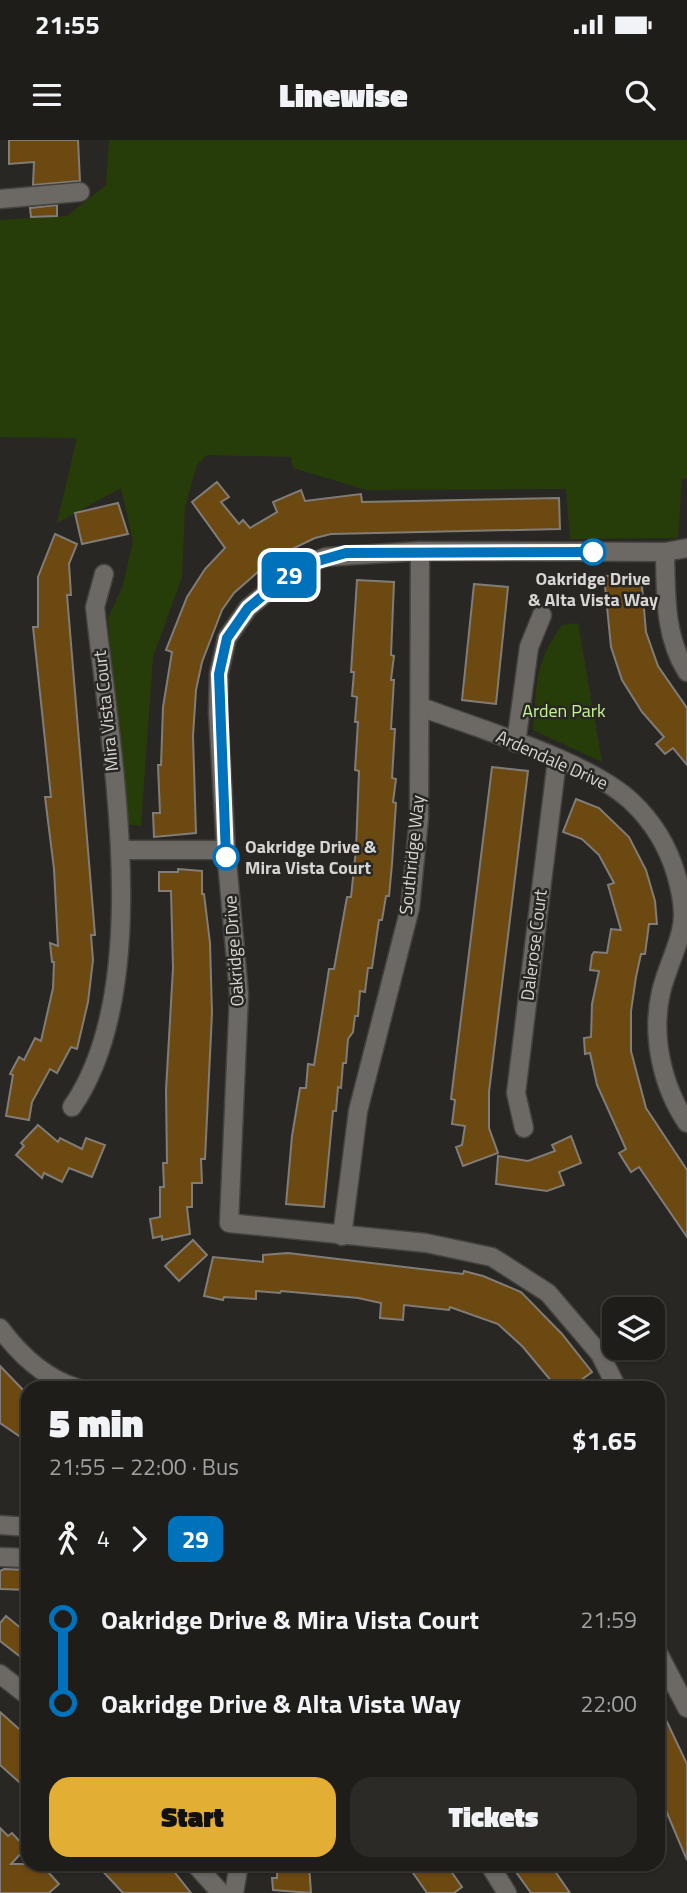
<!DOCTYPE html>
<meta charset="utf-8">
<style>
:root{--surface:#1f1d1a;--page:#2c2a27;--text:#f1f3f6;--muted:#a1a2a2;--line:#3c3b39;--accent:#e3ae34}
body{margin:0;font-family:"Titillium Web",sans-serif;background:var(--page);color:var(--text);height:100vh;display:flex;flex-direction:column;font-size:26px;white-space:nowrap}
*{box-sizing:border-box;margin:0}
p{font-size:23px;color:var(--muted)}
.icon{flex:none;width:38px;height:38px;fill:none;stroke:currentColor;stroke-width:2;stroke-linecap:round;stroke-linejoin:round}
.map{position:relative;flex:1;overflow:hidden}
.side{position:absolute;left:21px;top:1241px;width:644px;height:490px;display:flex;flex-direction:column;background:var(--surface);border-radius:21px;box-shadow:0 2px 5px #0004,0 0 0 2px var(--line)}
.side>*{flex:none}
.badge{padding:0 14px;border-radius:10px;font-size:24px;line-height:46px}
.controls{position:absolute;left:602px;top:1157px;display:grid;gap:14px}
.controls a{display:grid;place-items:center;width:63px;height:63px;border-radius:14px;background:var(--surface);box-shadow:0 2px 5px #0004,0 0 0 2px var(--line);font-size:35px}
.map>.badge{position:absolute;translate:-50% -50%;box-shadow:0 0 0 4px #fff}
.legs{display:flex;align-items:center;gap:10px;height:77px;padding:0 28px;font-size:23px}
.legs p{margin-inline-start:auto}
.headline{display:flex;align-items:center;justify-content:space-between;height:119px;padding:0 28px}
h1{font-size:38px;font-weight:800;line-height:52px}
.cta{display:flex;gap:14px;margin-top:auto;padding:14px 28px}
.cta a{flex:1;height:80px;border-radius:21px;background:var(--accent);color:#111;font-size:28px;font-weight:800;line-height:80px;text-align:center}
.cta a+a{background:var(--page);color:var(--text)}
ul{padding:0 28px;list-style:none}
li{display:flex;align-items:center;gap:24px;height:84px;font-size:26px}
li i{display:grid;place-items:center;width:10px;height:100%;margin:0 9px;background:currentColor}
li i::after{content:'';width:18px;height:18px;margin:-9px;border:5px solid;border-radius:50%;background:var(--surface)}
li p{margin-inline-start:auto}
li:first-child i{background:linear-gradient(#0000 50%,currentColor 0)}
li:last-child i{background:linear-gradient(currentColor 50%,#0000 0)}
.status{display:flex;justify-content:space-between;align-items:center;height:49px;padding:0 35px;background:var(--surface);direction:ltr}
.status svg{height:19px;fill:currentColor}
header{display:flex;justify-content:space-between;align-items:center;height:91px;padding:0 28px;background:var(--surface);font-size:32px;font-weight:800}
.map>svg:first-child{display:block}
.green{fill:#273d09}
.building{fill:#6d4912;stroke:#807c78;stroke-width:2}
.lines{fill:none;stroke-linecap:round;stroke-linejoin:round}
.minor-casing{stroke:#454340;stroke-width:21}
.tertiary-casing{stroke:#454340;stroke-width:21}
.minor{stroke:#6c6965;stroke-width:18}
.tertiary{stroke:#6c6965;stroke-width:18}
.line-1-casing{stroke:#fff;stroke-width:16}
.line-1{stroke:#0072bc;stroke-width:10}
.stop-1-dot{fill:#fff;stroke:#0072bc;stroke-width:3.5}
.labels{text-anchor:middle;stroke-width:5;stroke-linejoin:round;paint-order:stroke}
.stop-label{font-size:18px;font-weight:bold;fill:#d7d5d3;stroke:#292723}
.street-label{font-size:18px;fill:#d7d5d3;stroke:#292723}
.park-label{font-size:18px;fill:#c6f493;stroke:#292723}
</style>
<div class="status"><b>21:55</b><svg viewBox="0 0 49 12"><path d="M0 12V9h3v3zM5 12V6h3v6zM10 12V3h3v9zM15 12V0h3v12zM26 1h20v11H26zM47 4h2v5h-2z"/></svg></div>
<header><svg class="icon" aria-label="menu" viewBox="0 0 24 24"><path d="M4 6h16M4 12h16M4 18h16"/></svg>Linewise<svg class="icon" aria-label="search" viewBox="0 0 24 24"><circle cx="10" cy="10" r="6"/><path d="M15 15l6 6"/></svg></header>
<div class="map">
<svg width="687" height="1753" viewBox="0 0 687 1753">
<rect width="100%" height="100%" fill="#292723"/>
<g class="green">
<polygon points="109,0 687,0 687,338 682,339 678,398 570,399 566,349 366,350 293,328 291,317 207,315 197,325 185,367 182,437 153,517 141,686 123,684 108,478 123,445 133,401 121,348 57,383 77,298 0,297 0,80 67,76 106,45"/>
<path d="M578,483l24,139 -69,-32c4,-47 1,-66 29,-105z"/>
</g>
<g class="building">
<polygon points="9,0 78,0 80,41 33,45 34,22 9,24"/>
<polygon points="57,65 57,76 31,77 30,68"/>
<polygon points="217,342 229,357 221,362 239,384 243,380 250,388 277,372 273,362 301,350 305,361 361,354 362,362 559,358 560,389 331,394 315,398 275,417 234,453 222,470 202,522 196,550 193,596 196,693 154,697 153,673 160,673 158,625 161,625 163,567 172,512 166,510 187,457 205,429 225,408 192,362"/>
<polygon points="118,363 128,394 82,404 75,373"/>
<polygon points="55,394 77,404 69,424 71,455 67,455 95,795 91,795 93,820 88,862 77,909 71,907 57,933 50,929 32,962 29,980 6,976 13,935 10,934 19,917 24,920 35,898 41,901 53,848 54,822 52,822 50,803 58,806 54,729 45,657 51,657 33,487 38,487 38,437"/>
<polygon points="641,435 646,492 658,526 687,568 687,625 673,608 665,614 656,604 664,597 642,572 622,540 611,507 604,436"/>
<polygon points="357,440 394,442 391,515 394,516 391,540 394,540 391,589 395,589 392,638 396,639 393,662 396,663 392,724 389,756 386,756 382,780 379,780 372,828 368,828 365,852 360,851 358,876 355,876 353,892 348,899 346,923 343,923 341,948 338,947 336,971 333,971 324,1067 298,1065 286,1064 292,996 300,948 306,948 308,924 314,925 329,829 334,829 347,757 351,757 356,709 359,631 355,630 358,582 355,582 357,557 352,556 354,532 351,532"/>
<polygon points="474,444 508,447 496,564 462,560"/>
<polygon points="492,627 528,631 489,952 489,988 498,1013 463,1026 456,1007 462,1005 465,986 452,984 455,960 451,959"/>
<polygon points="576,659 599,668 629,697 646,730 655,761 657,784 649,784 645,814 641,814 636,837 631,871 631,911 646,968 687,1030 687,1097 639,1027 631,1032 619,1013 626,1009 597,945 590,913 585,914 584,898 591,897 592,864 599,831 590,830 592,815 594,812 607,813 611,789 621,790 608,745 614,743 599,715 582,699 563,692"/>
<polygon points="178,729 202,731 202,754 204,754 210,803 212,873 205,1019 201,1019 202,1043 192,1043 192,1067 187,1067 190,1094 162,1100 162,1096 153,1098 150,1079 160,1077 160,1047 164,1047 163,1023 167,1023 166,950 173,828 171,751 159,751 159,732 178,732"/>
<polygon points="38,985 58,1002 60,998 82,1009 86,998 105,1005 92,1037 69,1028 62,1042 44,1033 42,1038 16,1015 24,1006 21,1003"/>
<polygon points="571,996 581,1023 559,1032 564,1045 547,1051 496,1044 498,1016 528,1021 555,1011 552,1005"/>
<polygon points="193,1100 207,1115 179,1141 165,1126"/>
<polygon points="288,1113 463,1134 464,1131 483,1136 521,1152 562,1194 592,1232 570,1248 557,1248 523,1207 498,1184 450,1167 449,1170 404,1165 403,1180 380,1178 381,1163 358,1158 281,1151 280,1153 256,1151 256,1159 224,1157 223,1160 204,1156 213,1117 263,1122 263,1115"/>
<polygon points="0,1226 28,1255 28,1302 0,1283"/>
<polygon points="4,1429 28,1430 28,1450 0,1449 0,1431"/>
<polygon points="6,1476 28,1494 28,1510 22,1518 0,1501 0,1483"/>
<polygon points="658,1563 687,1624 687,1720 658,1652"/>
<polygon points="0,1572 28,1597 28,1650 0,1625"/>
<polygon points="0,1688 8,1696 12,1693 26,1708 11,1724 41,1724 59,1744 49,1753 0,1753"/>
<polygon points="96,1724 168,1724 191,1753 123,1753"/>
<polygon points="277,1724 309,1724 311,1753 273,1750 272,1738 277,1738"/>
<polygon points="419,1724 446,1724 462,1747 454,1753 427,1753 411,1730"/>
<polygon points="516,1724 550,1724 570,1753 531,1753 516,1732 520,1729"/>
</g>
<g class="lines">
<defs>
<g id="minor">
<polyline points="0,59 80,52"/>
<path d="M665,412c1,42 -1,84 22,120"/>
<path d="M421,567c58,22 168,54 211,95 21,20 36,45 44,72 5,17 10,39 5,57 -5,21 -15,40 -20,61 -10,44 1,94 26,131"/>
<polyline points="516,603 529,507 542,475"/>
<polyline points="121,710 226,710"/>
<path d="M72,967c84,-121 38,-359 23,-500l9,-33"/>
<polyline points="524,988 516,953 557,620"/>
<polyline points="342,1096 358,971 410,768 419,678 420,411"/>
<polyline points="617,1248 600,1214 548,1153 492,1117 426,1103 229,1083 239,854 226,710 218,572 219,533 227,498 248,468 277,444 304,425 326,417 420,411 665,412 687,408"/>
<polyline points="0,1385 28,1387"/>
<polyline points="0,1417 28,1418"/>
<polyline points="0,1534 28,1556"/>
<polyline points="195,1724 221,1753"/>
<polyline points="489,1724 507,1753"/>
<polyline points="234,1753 239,1724"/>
</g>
<g id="tertiary">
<path d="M0,1188c20,27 44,50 77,60"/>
<polyline points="658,1513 687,1568"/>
</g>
</defs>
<use href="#minor" class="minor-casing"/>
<use href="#tertiary" class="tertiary-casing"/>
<use href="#minor" class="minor"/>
<use href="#tertiary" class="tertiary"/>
</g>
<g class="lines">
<defs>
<polyline id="line-1" points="226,717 219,534 227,498 248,468 277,444 304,425 346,413 593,412"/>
</defs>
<use href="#line-1" class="line-1-casing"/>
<use href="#line-1" class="line-1"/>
</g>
<g class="stop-1-dot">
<circle cx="593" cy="412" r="12"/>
<circle cx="226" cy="717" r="12"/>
</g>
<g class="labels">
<g class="stop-label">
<text x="593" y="445">Oakridge Drive<tspan x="593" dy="21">&amp; Alta Vista Way</tspan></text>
<text x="245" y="713" text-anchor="start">Oakridge Drive &amp;<tspan x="245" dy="21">Mira Vista Court</tspan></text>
</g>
<g class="street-label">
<text transform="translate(106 571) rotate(-96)" y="6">Mira Vista Court</text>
<text transform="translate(552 620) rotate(24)" y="6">Ardendale Drive</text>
<text transform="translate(412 715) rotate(-84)" y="6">Southridge Way</text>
<text transform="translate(534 805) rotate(-83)" y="6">Dalerose Court</text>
<text transform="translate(234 811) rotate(-94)" y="6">Oakridge Drive</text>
</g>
<g class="park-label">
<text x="564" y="577">Arden Park</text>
</g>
</g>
</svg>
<div class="controls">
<a><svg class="icon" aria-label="layers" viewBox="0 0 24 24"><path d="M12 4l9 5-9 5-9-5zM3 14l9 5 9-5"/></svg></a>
</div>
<b class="badge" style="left:289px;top:435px;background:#0072bc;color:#fff">29</b>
<section class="side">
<div class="headline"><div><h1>5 min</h1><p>21:55 – 22:00 · Bus</p></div><b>$1.65</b></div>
<div class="legs"><svg class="icon" aria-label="walk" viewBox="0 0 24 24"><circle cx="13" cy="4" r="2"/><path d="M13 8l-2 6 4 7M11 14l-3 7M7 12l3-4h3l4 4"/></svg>4<svg class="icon" aria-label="forward" viewBox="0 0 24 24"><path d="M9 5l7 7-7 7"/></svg><b class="badge" style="background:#0072bc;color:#fff">29</b></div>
<ul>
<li><i style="color:#0072bc"></i><b>Oakridge Drive &amp; Mira Vista Court</b><p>21:59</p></li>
<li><i style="color:#0072bc"></i><b>Oakridge Drive &amp; Alta Vista Way</b><p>22:00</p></li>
</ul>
<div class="cta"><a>Start</a><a>Tickets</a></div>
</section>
</div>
